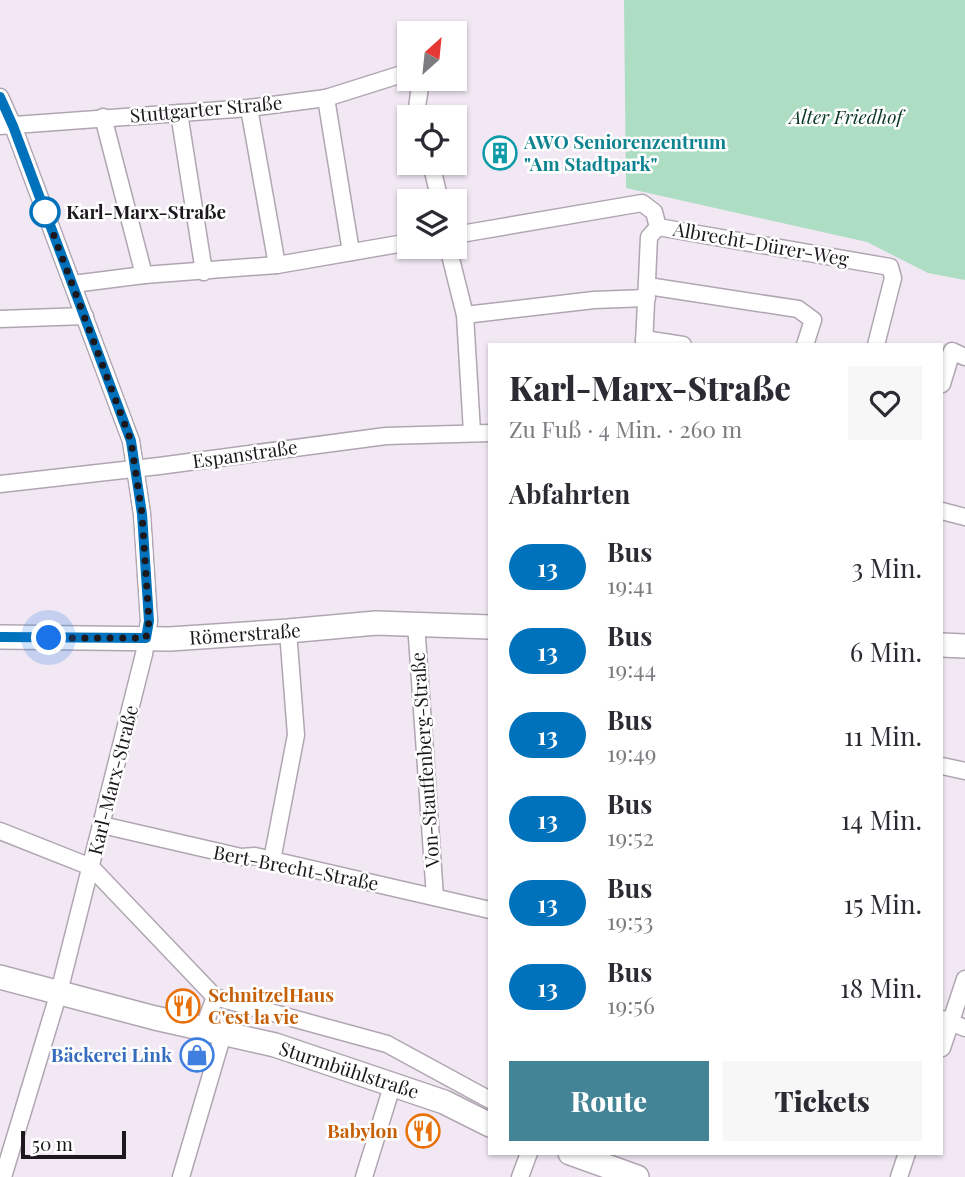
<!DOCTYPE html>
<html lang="de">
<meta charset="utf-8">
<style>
:root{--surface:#fff;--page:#f7f7f7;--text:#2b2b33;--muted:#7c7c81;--accent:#438497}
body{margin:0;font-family:"Playfair Display",serif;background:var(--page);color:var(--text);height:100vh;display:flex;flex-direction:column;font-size:26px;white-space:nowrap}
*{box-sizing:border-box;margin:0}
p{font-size:23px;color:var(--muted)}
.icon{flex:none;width:38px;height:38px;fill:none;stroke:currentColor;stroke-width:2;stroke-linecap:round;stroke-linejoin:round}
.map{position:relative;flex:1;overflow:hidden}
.details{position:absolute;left:488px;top:343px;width:455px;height:812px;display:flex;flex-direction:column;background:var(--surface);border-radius:0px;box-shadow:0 2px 5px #0004}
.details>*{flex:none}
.badge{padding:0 14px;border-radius:23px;font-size:24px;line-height:46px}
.needle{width:46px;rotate:27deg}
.buttons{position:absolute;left:397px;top:21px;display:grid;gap:14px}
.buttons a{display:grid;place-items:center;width:70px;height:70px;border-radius:0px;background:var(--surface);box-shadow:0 2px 5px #0004;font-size:35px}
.scale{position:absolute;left:21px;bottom:18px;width:105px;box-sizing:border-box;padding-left:7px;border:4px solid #1c181d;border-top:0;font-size:19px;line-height:24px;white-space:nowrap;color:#1c181d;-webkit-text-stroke:5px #fff;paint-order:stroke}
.you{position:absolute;width:35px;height:35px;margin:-18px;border:5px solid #fff;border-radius:50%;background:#1a73e8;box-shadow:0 0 0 10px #1a73e833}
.map>.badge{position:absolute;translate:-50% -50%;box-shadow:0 0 0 4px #fff}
h2{padding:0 21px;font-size:26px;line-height:63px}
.round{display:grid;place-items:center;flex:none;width:74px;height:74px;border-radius:0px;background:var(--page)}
.overview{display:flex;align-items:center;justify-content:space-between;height:119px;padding:0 21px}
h1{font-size:33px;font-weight:800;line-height:52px}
.button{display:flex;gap:14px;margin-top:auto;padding:14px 21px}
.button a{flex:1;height:80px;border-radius:0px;background:var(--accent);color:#fff;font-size:28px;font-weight:800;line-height:80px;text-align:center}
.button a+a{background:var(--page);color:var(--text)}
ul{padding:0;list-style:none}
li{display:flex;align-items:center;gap:21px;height:84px;padding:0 21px}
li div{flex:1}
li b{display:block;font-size:26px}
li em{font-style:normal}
li .badge{min-width:77px;font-weight:700;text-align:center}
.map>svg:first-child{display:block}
.green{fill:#adddc2}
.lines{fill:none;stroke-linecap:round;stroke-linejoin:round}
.street-casing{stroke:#b0a6b2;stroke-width:19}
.secondary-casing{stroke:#b0a6b2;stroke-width:26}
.street{stroke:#fff;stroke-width:16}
.secondary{stroke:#fff;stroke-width:23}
.line-casing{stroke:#fff;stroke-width:16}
.line{stroke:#0072bc;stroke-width:10}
.walk{stroke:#1c181d;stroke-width:7;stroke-dasharray:0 12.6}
.stop-dot{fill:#fff;stroke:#0072bc;stroke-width:3.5}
.labels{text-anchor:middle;stroke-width:5;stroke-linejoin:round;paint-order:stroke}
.street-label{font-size:19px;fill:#1c181d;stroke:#fff}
.park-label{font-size:19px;font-style:italic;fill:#093723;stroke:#fff}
.culture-label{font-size:19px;font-weight:bold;fill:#0d838f;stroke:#fff;text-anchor:start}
.stop-label{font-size:19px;font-weight:bold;fill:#1c181d;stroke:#fff;text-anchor:start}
.food-label{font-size:19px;font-weight:bold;fill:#c56008;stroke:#fff;text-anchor:start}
.shop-label{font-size:19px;font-weight:bold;fill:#366cbe;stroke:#fff;text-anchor:end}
</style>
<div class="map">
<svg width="965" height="1177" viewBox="0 0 965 1177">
<rect width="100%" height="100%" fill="#f1e8f4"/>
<polygon class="green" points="624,0 965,0 965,280 928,273 867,242 626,188"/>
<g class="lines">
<defs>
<g id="street">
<path d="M418,79c5,13 -4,25 0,38"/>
<polyline points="0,97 13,126 131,441 142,514 149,621 144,654 59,992 3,1177"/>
<polyline points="326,98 351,252"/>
<polyline points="249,108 277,265"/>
<polyline points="179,113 204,272"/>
<polyline points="103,117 144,275"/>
<polyline points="0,126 249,108 326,98 399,75 410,74"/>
<polyline points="431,163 440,201"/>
<polyline points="455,235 642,203 654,212 658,227"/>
<polyline points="448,247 465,315 472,432"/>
<polyline points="73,284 144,275 277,265 410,242"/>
<polyline points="648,286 798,309 813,320 805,345"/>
<polyline points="465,315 594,300 647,298"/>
<polyline points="0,319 85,316"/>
<polyline points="644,339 683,345"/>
<polyline points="644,345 649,237 658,227 890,267 893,278 876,345"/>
<polyline points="942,384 952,351 965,357"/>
<polyline points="0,484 159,466 386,436 490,433"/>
<polyline points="942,511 965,517"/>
<polyline points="416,623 435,897"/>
<polyline points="942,766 965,771"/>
<polyline points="102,825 241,857 255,856 490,910"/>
<polyline points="0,831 91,867 215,997"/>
<polyline points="272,860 296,735 288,631"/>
<polyline points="942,1019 965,1028"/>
<polyline points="203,1029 215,997 387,1044 490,1100"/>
<polyline points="942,1048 965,979"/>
<polyline points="181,1177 223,1034"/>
<polyline points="364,1177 393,1083"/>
<polyline points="520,1177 529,1153"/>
<polyline points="899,1177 907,1153"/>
</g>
<g id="secondary">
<polyline points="0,637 170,639 288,631 376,623 490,627"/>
<polyline points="942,645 965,646"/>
<polyline points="0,977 155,1018 275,1045 444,1102 490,1125"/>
<polyline points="570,1153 637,1177"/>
</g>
</defs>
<use href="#street" class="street-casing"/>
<use href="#secondary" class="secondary-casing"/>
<use href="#street" class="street"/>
<use href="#secondary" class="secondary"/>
</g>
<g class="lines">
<defs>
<polyline id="line" points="0,97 13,126 131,441 142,514 149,621 146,638 0,637"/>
</defs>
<use href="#line" class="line-casing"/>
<use href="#line" class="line"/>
<polyline class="walk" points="45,212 131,441 142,514 149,621 146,638 49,638"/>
</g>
<defs>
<symbol id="building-ring" viewBox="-11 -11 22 22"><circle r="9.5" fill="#fff" stroke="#0f9aa8" stroke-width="1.5"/><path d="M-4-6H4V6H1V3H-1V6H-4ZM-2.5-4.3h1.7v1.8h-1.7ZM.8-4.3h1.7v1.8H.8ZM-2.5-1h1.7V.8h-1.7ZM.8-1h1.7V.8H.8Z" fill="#0f9aa8"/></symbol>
<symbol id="restaurant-ring" viewBox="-11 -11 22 22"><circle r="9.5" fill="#fff" stroke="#e8710a" stroke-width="1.5"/><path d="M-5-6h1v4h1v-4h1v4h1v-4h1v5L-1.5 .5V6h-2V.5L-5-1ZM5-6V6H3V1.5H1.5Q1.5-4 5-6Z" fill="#e8710a"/></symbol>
<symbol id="shop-ring" viewBox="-11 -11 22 22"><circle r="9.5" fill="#fff" stroke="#3f7fe0" stroke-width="1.5"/><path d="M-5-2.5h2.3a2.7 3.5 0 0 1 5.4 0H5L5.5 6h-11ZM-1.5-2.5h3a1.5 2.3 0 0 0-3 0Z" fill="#3f7fe0"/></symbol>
</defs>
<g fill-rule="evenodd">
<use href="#building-ring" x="481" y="134" width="38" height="38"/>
<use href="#restaurant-ring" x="164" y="987" width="38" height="38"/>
<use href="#shop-ring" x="178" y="1036" width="38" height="38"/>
<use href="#restaurant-ring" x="404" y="1112" width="38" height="38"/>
</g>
<circle class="stop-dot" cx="45" cy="212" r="14"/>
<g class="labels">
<g class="street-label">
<text transform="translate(206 109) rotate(-5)" y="7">Stuttgarter Straße</text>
<text transform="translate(761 244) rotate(10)" y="7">Albrecht-Dürer-Weg</text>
<text transform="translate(245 454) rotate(-8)" y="7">Espanstraße</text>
<text transform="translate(245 634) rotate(-4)" y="7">Römerstraße</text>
<text transform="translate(425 760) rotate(-94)" y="7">Von-Stauffenberg-Straße</text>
<text transform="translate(113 780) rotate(-76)" y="7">Karl-Marx-Straße</text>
<text transform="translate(296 868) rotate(11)" y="7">Bert-Brecht-Straße</text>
<text transform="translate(349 1070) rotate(18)" y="7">Sturmbühlstraße</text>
</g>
<g class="park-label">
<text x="846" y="124">Alter Friedhof</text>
</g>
<g class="culture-label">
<text x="524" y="149">AWO Seniorenzentrum<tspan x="524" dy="22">"Am Stadtpark"</tspan></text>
</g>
<g class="stop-label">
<text x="66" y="219">Karl-Marx-Straße</text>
</g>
<g class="food-label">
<text x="208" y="1002">SchnitzelHaus<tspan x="208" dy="22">C'est la vie</tspan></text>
<text x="398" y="1138" text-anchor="end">Babylon</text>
</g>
<g class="shop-label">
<text x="172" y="1062">Bäckerei Link</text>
</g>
</g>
</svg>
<div class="buttons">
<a><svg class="needle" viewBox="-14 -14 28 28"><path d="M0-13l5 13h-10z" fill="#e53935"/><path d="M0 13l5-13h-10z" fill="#7c7c81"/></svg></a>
<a><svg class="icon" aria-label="locate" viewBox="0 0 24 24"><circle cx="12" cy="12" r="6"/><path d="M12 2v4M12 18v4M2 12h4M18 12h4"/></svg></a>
<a><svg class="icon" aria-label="layers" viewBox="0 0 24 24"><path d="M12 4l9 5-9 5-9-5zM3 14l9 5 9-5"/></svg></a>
</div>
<div class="scale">50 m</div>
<div class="you" style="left:49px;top:638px"></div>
<section class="details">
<div class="overview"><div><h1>Karl-Marx-Straße</h1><p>Zu Fuß · 4 Min. · 260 m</p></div><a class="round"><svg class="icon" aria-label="heart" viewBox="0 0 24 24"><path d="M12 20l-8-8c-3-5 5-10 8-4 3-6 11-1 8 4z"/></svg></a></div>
<h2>Abfahrten</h2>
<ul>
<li><span class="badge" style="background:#0072bc;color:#fff">13</span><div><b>Bus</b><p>19:41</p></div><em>3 Min.</em></li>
<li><span class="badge" style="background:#0072bc;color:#fff">13</span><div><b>Bus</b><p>19:44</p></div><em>6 Min.</em></li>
<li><span class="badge" style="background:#0072bc;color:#fff">13</span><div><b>Bus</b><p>19:49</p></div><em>11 Min.</em></li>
<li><span class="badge" style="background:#0072bc;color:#fff">13</span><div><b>Bus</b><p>19:52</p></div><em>14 Min.</em></li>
<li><span class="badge" style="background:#0072bc;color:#fff">13</span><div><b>Bus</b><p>19:53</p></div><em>15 Min.</em></li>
<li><span class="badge" style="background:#0072bc;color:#fff">13</span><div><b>Bus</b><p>19:56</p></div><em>18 Min.</em></li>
</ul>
<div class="button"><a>Route</a><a>Tickets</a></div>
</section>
</div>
